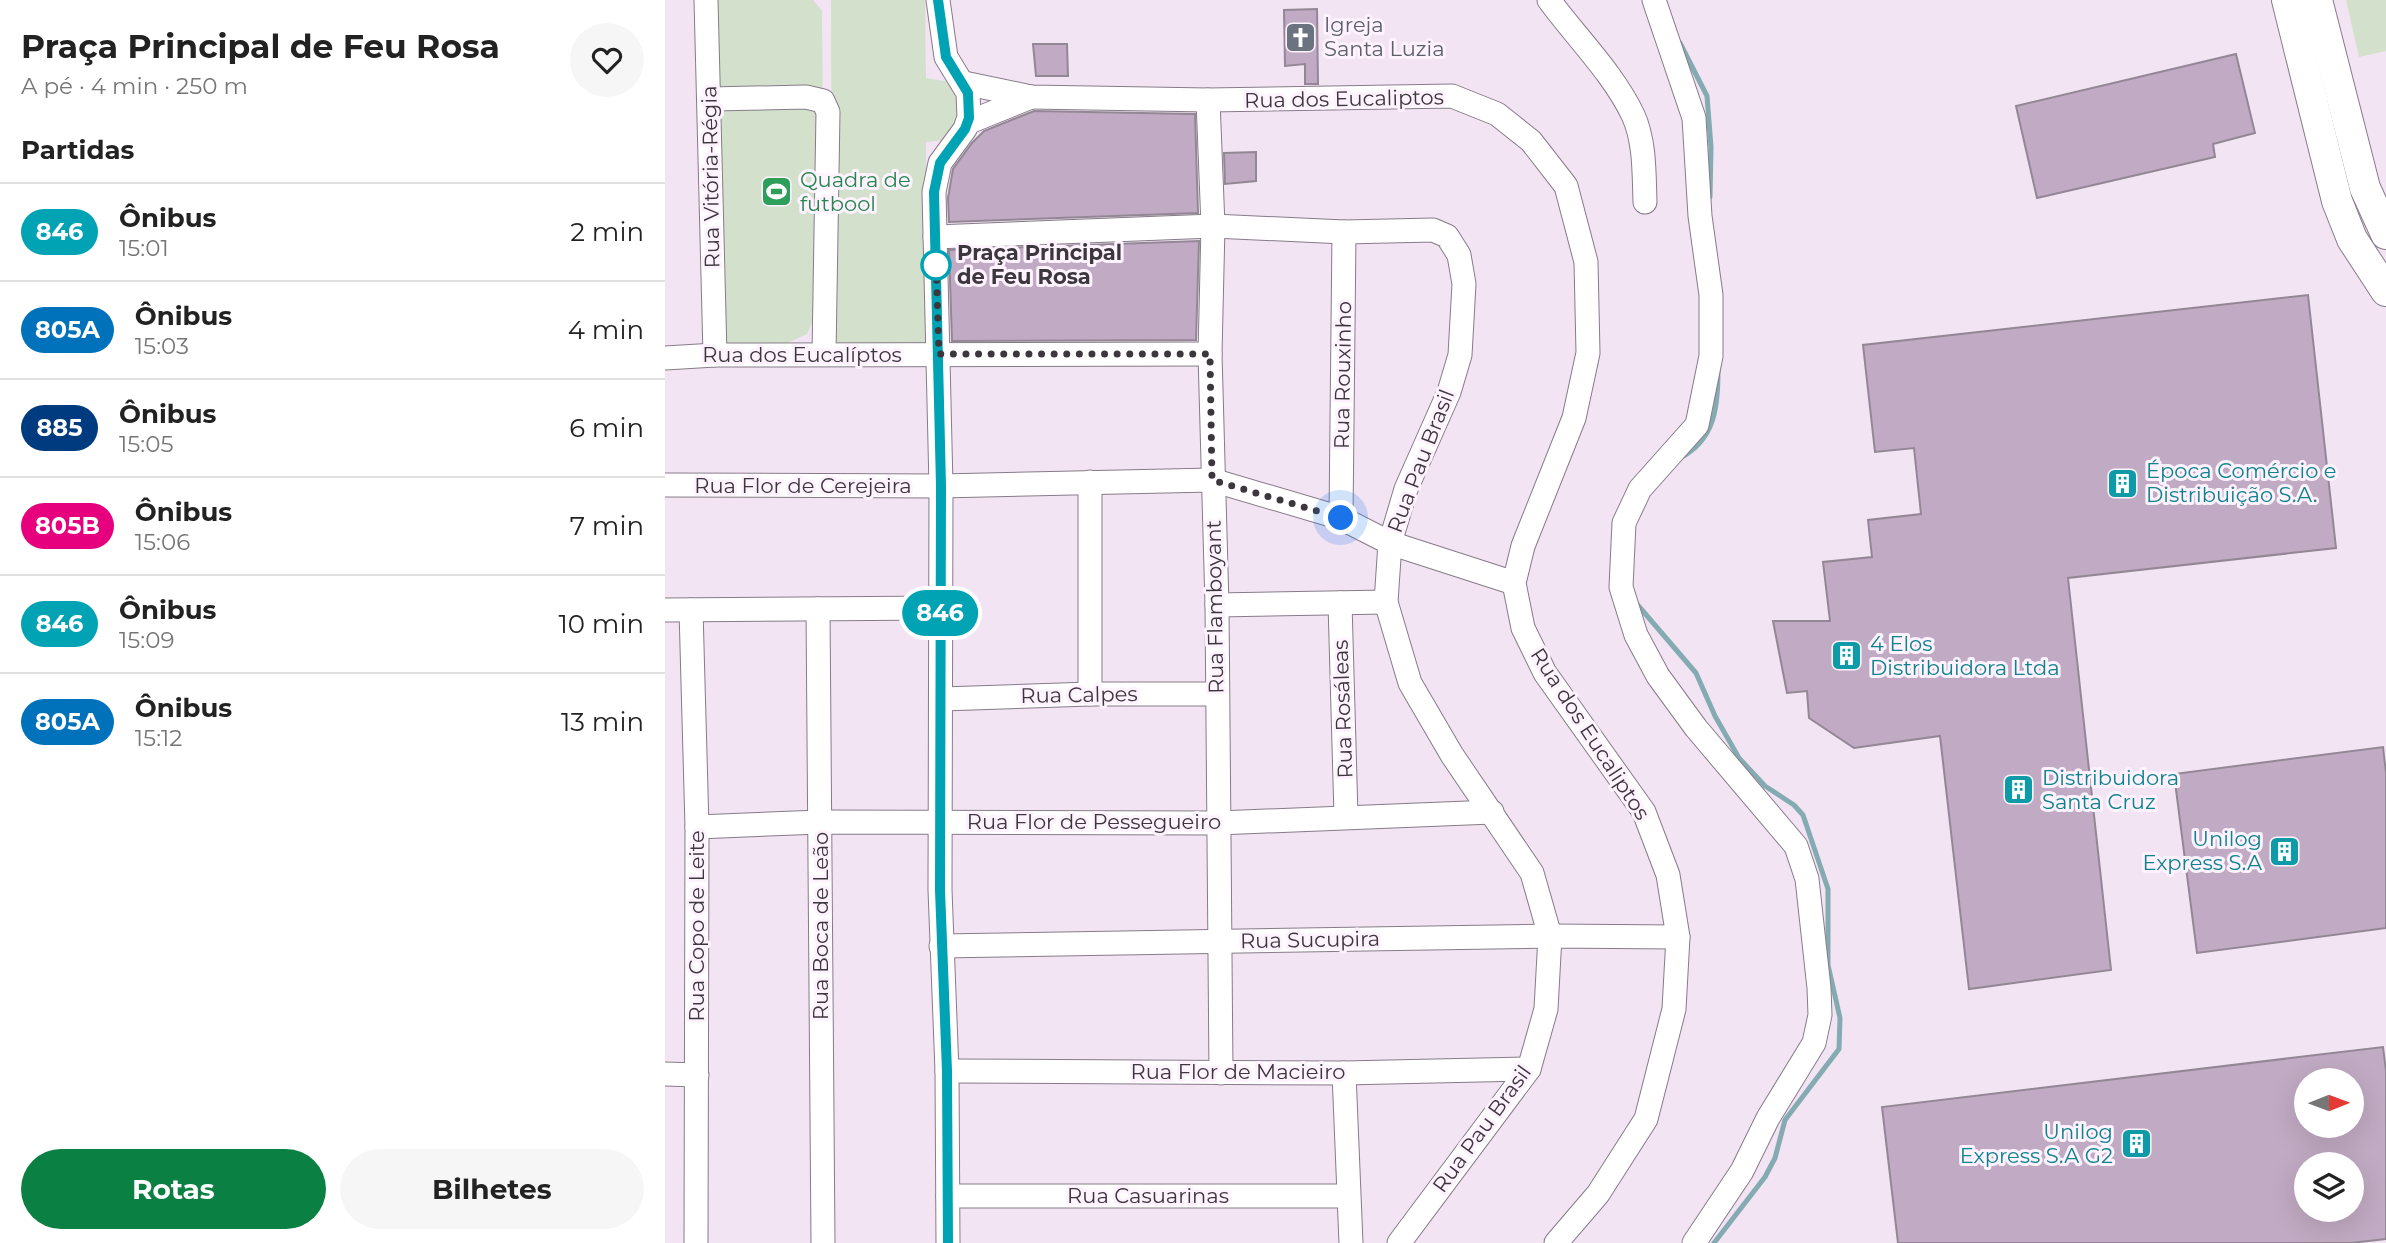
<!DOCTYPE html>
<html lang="pt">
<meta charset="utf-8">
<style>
:root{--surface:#fff;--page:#f6f6f6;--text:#222;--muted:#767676;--line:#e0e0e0;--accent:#0b8043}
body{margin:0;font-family:Montserrat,sans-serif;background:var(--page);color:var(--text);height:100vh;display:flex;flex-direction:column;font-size:26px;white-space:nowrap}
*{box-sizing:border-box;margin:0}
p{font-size:23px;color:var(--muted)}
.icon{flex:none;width:38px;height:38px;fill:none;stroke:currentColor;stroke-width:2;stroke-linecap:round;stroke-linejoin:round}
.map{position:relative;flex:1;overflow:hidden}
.side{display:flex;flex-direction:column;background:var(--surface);width:665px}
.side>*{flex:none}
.badge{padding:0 14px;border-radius:23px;font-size:24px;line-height:46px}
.needle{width:46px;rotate:89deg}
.buttons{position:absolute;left:1629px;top:1068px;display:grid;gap:14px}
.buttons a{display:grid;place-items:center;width:70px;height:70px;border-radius:50%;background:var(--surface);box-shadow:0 7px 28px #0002;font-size:35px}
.you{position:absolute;width:35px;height:35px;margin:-18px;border:5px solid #fff;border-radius:50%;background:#1a73e8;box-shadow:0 0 0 10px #1a73e833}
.map>.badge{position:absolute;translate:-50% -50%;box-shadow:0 0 0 4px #fff}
h2{padding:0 21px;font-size:26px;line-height:63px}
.round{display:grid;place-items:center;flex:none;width:74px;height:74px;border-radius:37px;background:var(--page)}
.head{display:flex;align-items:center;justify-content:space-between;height:119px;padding:0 21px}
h1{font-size:33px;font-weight:700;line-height:52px}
.action{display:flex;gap:14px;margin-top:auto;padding:14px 21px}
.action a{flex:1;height:80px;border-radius:42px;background:var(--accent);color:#fff;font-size:28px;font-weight:700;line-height:80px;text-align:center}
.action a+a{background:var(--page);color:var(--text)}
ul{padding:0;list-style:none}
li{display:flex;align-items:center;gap:21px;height:98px;padding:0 21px;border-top:2px solid var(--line)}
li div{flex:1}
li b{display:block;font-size:26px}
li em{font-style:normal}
li .badge{min-width:77px;font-weight:700;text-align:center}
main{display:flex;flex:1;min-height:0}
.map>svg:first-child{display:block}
.green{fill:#d3e1cc}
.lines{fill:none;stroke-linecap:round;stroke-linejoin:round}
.stream{stroke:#84abb1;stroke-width:5}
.building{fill:#c1aac3;stroke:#948795;stroke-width:2;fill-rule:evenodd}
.minor-casing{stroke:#877b89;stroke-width:25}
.major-casing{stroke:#877b89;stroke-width:32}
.minor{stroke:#fff;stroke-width:23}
.major{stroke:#fff;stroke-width:30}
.line-casing{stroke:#fff;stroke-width:16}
.line{stroke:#00a3b4;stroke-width:10}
.walk{stroke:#3c373d;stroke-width:7;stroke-dasharray:0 12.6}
.stop-dot{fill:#fff;stroke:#00a3b4;stroke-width:3.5}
.labels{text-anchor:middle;stroke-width:6;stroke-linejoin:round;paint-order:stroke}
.worship-label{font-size:21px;fill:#5b616d;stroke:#fdf2fe;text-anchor:start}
.street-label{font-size:21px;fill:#3c373d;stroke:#fdf2fe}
.leisure-label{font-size:21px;fill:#27864d;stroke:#fdf2fe;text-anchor:start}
.stop-label{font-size:21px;font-weight:bold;fill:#3c373d;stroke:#fdf2fe;text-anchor:start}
.culture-label{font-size:21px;fill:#0d838f;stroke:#fdf2fe;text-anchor:start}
</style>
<main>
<section class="side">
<div class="head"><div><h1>Praça Principal de Feu Rosa</h1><p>A pé · 4 min · 250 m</p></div><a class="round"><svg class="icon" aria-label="heart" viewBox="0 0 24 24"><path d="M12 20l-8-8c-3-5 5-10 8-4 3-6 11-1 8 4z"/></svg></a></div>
<h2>Partidas</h2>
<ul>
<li><span class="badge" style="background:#00a3b4;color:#fff">846</span><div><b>Ônibus</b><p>15:01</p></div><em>2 min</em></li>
<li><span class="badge" style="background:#0072bc;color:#fff">805A</span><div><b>Ônibus</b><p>15:03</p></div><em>4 min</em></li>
<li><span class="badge" style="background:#003b80;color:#fff">885</span><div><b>Ônibus</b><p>15:05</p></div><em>6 min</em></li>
<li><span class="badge" style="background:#e6007e;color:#fff">805B</span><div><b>Ônibus</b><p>15:06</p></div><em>7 min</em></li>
<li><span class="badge" style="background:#00a3b4;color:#fff">846</span><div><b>Ônibus</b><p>15:09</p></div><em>10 min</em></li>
<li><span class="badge" style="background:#0072bc;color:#fff">805A</span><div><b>Ônibus</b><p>15:12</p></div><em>13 min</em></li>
</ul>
<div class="action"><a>Rotas</a><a>Bilhetes</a></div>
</section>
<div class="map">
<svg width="1721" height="1243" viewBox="0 0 1721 1243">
<rect width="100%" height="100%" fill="#f2e4f3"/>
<g class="green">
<polygon points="49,0 148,0 157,11 159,297 142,334 114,347 54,348"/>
<polygon points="166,0 260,0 261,78 285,82 300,113 280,140 261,142 263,353 167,354"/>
<polygon points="1681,0 1721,0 1721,51 1694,57"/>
</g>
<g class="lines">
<g class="stream">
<polyline points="1015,43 1042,96 1046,147 1045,197"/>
<path d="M1015,458c35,-18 38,-51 38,-87"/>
<polyline points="971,603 1031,673 1050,716 1074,758 1100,786 1129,805 1138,815 1163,889 1163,965 1175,1018 1174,1049 1120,1120 1110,1158 1100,1177 1049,1243"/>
</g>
</g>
<g class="building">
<polygon points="652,9 653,84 640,84 640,64 620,66 619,10"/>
<polygon points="368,44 402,44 403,76 371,76"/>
<polygon points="1571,54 1590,133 1548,144 1550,157 1372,198 1351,106"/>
<polygon points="369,111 530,114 533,213 284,222 283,198 288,169 307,143 319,131"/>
<polygon points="591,152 591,181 560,184 559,153"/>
<polygon points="534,241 531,340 287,341 284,250"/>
<polygon points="1643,295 1671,548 1403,578 1446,970 1304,989 1275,736 1189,748 1144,718 1142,691 1122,693 1108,621 1165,621 1158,562 1207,557 1203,520 1256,514 1249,448 1210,452 1198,345"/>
<polygon points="1718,747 1721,773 1721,928 1532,953 1509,774"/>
<path d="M1718,1047l3,24v168l-35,4h-453l-16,-136zM1642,1080h45v45h-45zM1642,1164h45v45h-45z"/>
</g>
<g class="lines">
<defs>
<g id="minor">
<polyline points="41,0 50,355"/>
<polyline points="273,0 281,57 303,93 304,118 300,129 275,163 269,192 276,486 275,890 282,1071 283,1243"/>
<path d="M884,0c27,37 64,73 84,115 12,26 11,58 12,87"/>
<polyline points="989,0 1029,118 1035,216 1046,295 1046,356 1032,425 975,489 959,523 956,587 971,635 993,676 1031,728 1131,846 1142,879 1154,988 1155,1015 1149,1043 1103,1118 1077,1171 1029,1243"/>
<polyline points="299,83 366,97 543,100 787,96 832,114 866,141 901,186 921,262 923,353 909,418 858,546 849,583 858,628 880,673 979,812 1003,875 1013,937 1009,1009 981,1119 933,1194 891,1243"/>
<polyline points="45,99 141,97 158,101 163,112 159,354"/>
<polyline points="543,100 548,226 545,354 552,605 556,1073"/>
<polyline points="302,123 366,97"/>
<polyline points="270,237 548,226 679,232 768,230 782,236 794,255 799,284 795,355 784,392 741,489 725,543 721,602 745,683 787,755 867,873 885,936 881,1009 864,1069 734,1243"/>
<polyline points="0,358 50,355 545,354"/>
<polyline points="425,482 425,694"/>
<polyline points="0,485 276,486 547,480 676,518 725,543 849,583"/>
<polyline points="676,518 679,232"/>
<polyline points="675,603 681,816"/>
<polyline points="552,605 721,602"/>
<polyline points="153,609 158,1243"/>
<polyline points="0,610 275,608"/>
<polyline points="26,610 32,827 31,1243"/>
<polyline points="277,699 425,694 551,694"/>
<polyline points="32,827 155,822 553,823 827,812"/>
<polyline points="276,946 885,936 1013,937"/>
<polyline points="282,1071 679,1073 864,1069"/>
<polyline points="679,1073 686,1243"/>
<polyline points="0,1074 32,1075"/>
<polyline points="283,1196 682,1196"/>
</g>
<g id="major">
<polyline points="1622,0 1672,201 1687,239 1721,291"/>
<polyline points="1652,0 1700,188 1721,234"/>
</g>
</defs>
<use href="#minor" class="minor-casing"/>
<use href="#major" class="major-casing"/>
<use href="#minor" class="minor"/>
<use href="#major" class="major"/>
</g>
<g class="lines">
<defs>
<polyline id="line" points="273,0 281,57 303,93 304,118 300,129 275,163 269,192 276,486 275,890 282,1071 283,1243"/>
</defs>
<use href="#line" class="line-casing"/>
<use href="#line" class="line"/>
<polyline class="walk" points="271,265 271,260 274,354 545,354 547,480 676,518"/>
</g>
<defs>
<symbol id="church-square" viewBox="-11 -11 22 22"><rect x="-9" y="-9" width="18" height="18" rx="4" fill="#6b7280" stroke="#fdf2fe"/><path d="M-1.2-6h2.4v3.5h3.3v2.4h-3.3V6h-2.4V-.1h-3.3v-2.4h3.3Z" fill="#fff"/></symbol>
<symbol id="stadium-square" viewBox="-11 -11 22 22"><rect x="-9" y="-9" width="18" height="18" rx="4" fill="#2e9e5b" stroke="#fdf2fe"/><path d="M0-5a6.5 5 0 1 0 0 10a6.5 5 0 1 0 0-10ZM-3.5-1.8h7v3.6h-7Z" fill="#fff"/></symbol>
<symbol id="building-square" viewBox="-11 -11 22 22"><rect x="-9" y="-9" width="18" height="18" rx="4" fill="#0f9aa8" stroke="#fdf2fe"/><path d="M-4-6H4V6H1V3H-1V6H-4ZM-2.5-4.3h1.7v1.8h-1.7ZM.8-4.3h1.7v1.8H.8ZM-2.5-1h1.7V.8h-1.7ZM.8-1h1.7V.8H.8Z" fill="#fff"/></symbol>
</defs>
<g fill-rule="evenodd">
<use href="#church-square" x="618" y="20" width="35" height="35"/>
<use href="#stadium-square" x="94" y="174" width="35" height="35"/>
<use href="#building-square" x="1440" y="466" width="35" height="35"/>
<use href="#building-square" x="1164" y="638" width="35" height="35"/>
<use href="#building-square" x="1336" y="772" width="35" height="35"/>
<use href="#building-square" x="1602" y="834" width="35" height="35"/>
<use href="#building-square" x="1454" y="1126" width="35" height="35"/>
</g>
<circle class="stop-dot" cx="271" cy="265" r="14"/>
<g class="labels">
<g class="worship-label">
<text x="659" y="32">Igreja<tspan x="659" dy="24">Santa Luzia</tspan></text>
</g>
<g class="street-label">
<text transform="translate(679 99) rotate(-1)" y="7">Rua dos Eucaliptos</text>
<text transform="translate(46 177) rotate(-91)" y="7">Rua Vitória-Régia</text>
<text x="137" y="362">Rua dos Eucalíptos</text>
<text transform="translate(678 375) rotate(-89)" y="7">Rua Rouxinho</text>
<text transform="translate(756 461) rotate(-69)" y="7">Rua Pau Brasil</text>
<text x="138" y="493">Rua Flor de Cerejeira</text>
<text transform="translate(550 607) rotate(-91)" y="7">Rua Flamboyant</text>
<text transform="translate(414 695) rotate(-1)" y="7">Rua Calpes</text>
<text transform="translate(678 709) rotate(-92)" y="7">Rua Rosáleas</text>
<text transform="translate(925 734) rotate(57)" y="7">Rua dos Eucaliptos</text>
<text x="429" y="829">Rua Flor de Pessegueiro</text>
<text transform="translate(32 926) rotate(-90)" y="7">Rua Copo de Leite</text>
<text transform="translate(156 926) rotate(-90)" y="7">Rua Boca de Leão</text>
<text transform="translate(645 940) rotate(-1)" y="7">Rua Sucupira</text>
<text x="573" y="1079">Rua Flor de Macieiro</text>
<text transform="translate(817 1129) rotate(-54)" y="7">Rua Pau Brasil</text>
<text x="483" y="1203">Rua Casuarinas</text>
</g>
<g class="leisure-label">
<text x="135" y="187">Quadra de<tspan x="135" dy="24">futbool</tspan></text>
</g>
<g class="stop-label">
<text x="292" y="260">Praça Principal<tspan x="292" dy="24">de Feu Rosa</tspan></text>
</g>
<g class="culture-label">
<text x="1481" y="478">Época Comércio e<tspan x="1481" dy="24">Distribuição S.A.</tspan></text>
<text x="1205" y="651">4 Elos<tspan x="1205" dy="24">Distribuidora Ltda</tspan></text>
<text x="1377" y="785">Distribuidora<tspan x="1377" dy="24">Santa Cruz</tspan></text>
<text x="1597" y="846" text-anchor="end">Unilog<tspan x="1597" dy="24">Express S.A</tspan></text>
<text x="1448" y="1139" text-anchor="end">Unilog<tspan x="1448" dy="24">Express S.A G2</tspan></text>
</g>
</g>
</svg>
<div class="buttons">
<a><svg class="needle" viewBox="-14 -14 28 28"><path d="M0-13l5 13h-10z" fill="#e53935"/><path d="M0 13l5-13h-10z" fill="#767676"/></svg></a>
<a><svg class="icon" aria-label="layers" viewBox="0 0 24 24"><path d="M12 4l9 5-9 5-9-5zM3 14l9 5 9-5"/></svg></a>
</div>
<div class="you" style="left:676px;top:518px"></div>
<b class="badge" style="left:275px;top:613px;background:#00a3b4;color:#fff">846</b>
</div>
</main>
